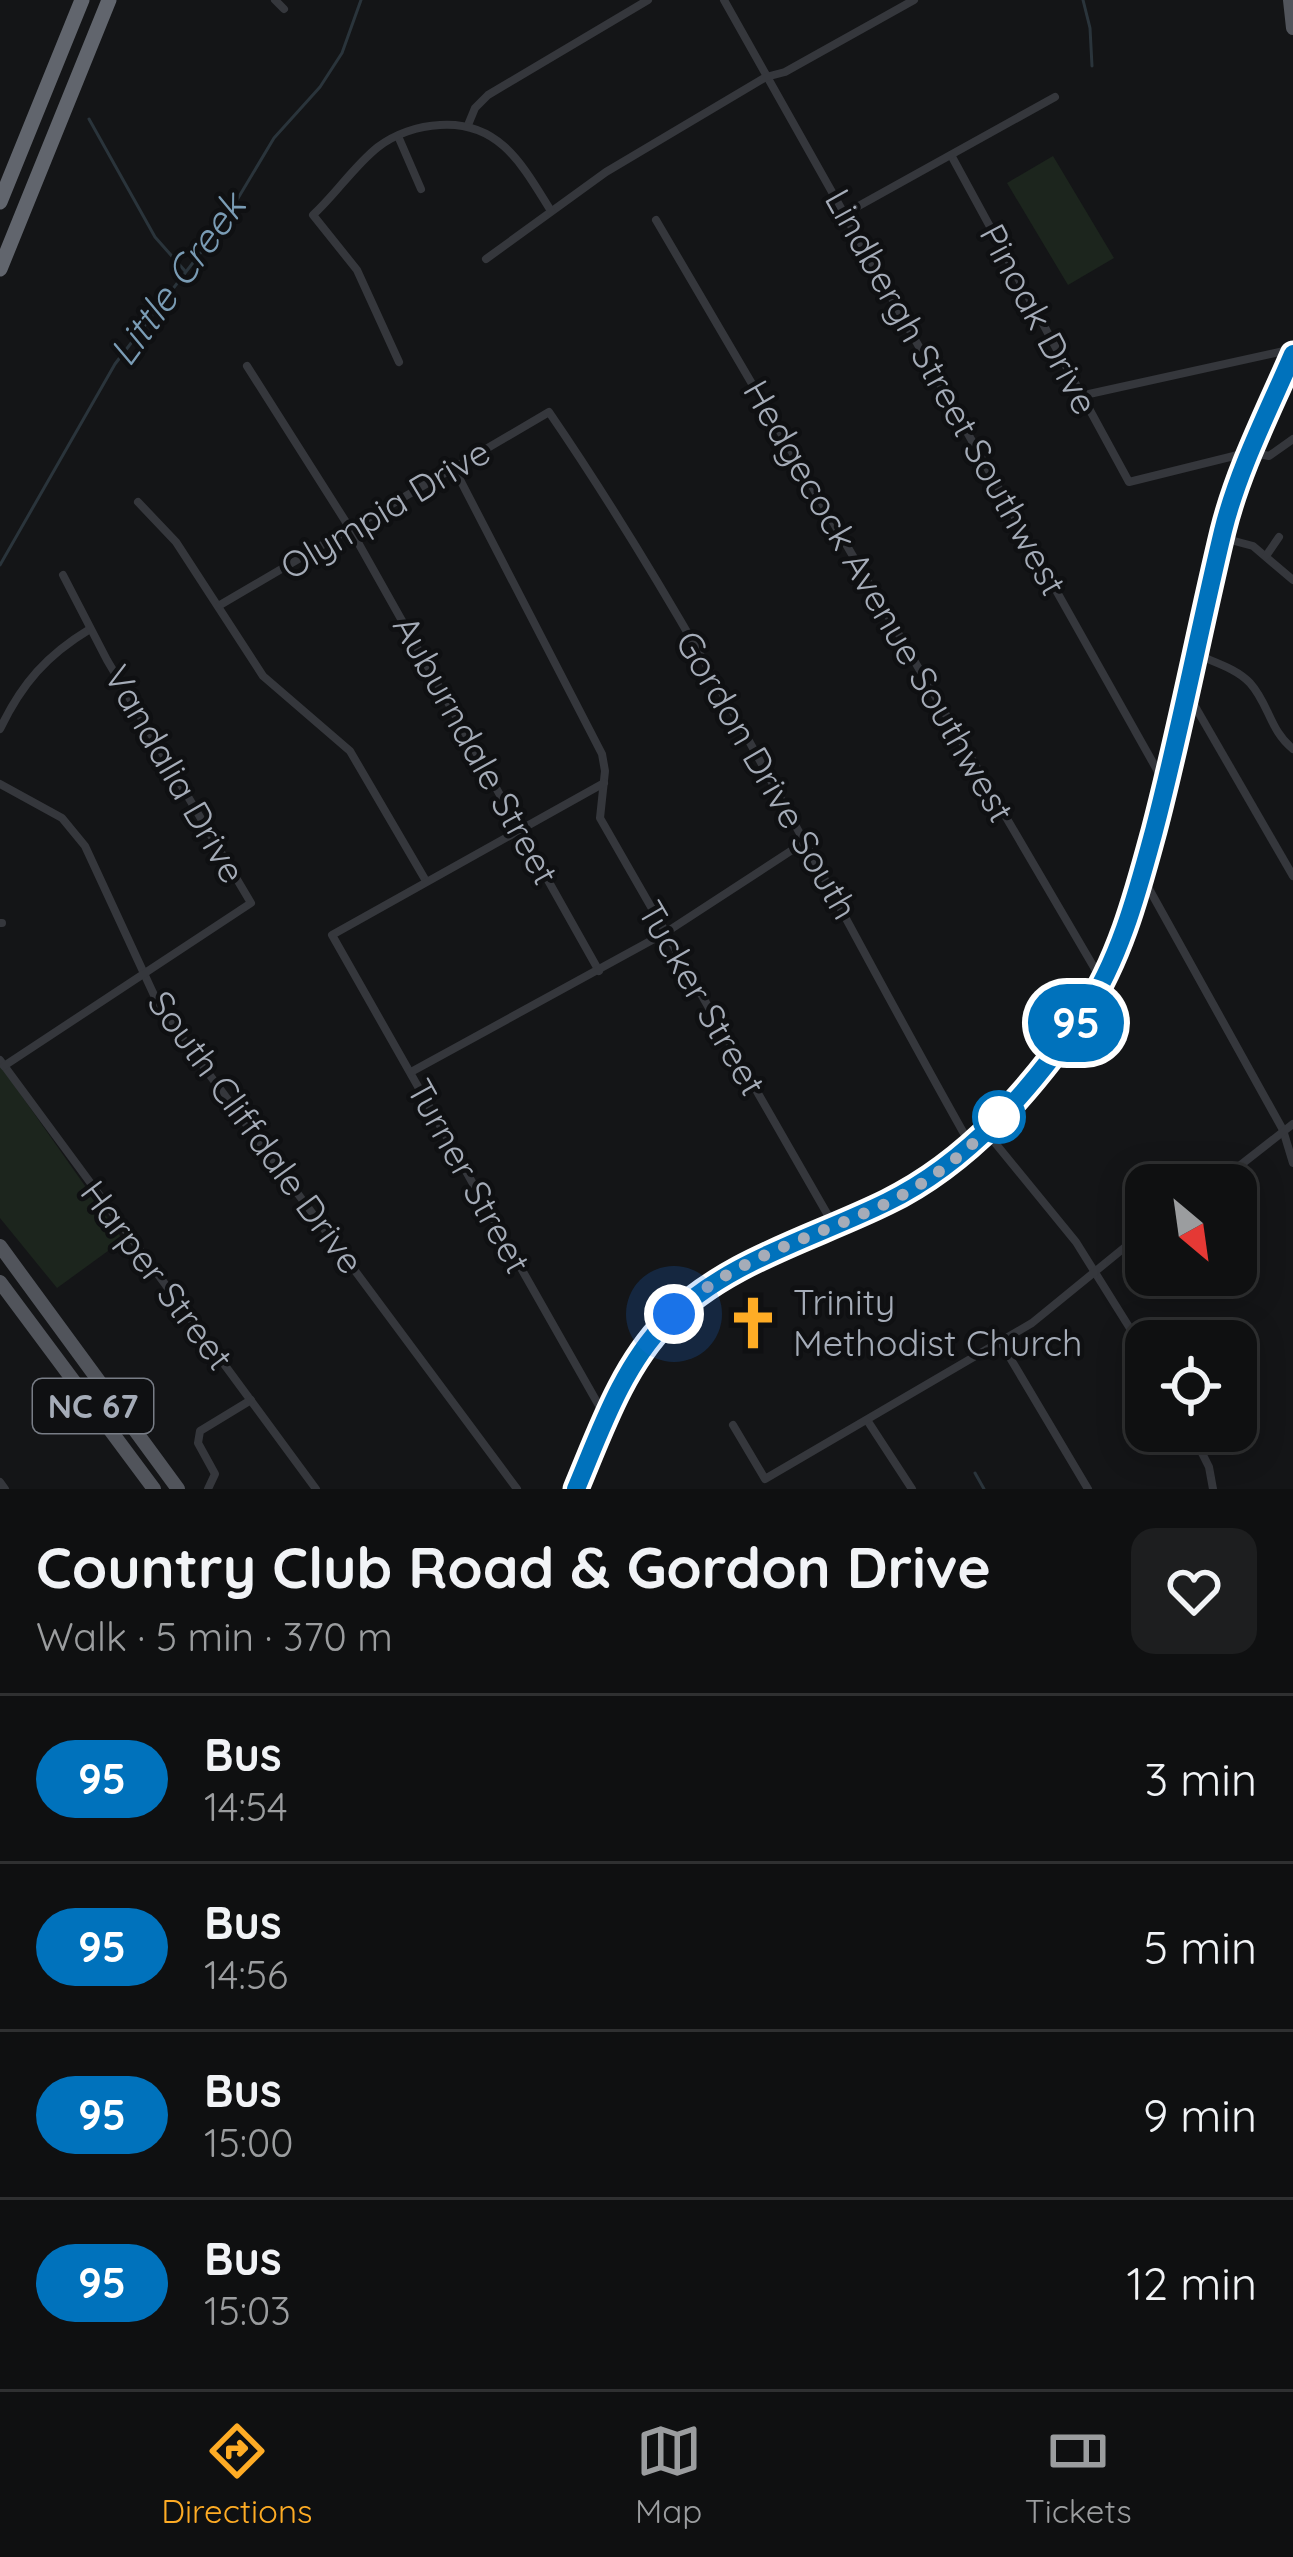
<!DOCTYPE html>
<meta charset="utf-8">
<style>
:root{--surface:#0f1011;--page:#1d1e1f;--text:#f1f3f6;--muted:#9b9d9f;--line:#2f3031;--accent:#feac25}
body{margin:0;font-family:Quicksand,sans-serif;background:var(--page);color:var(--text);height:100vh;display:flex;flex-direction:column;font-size:45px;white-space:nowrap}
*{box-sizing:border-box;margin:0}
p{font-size:39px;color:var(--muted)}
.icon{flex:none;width:66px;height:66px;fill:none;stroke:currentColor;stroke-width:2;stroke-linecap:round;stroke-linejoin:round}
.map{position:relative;height:1489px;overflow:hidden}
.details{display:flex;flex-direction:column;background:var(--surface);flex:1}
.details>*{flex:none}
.badge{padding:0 24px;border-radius:39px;font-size:42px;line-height:78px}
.needle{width:78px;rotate:151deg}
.controls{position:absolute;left:1125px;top:1164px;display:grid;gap:24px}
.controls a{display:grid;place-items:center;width:132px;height:132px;border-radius:24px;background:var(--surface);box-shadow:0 6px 30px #0003,0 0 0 3px var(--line);font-size:60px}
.you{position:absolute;width:60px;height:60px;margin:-30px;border:9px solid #fff;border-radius:50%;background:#1a73e8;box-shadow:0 0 0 18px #1a73e833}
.map>.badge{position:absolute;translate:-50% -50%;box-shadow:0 0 0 6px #fff}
.round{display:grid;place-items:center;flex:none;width:126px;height:126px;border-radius:24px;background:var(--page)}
.summary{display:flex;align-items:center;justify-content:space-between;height:204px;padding:0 36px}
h1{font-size:57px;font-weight:700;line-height:90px}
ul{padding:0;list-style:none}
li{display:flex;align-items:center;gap:36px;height:168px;padding:0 36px;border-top:3px solid var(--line)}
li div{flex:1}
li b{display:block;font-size:45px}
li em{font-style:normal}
li .badge{min-width:132px;font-weight:700;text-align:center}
.tab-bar{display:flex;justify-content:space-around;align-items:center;height:168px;border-top:3px solid var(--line);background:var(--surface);font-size:33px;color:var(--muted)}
.tab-bar a{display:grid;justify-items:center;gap:6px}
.tab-bar .on{color:var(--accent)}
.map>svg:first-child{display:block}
.green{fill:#1c251d}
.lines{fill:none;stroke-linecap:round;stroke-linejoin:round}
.stream{stroke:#2a343b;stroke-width:3}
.street{stroke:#35373c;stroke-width:8}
.primary{stroke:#51545b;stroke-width:14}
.highway{stroke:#61656d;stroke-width:15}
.line-casing{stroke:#fff;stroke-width:27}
.line{stroke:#0072bc;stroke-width:18}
.walk{stroke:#a5acb8;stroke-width:12;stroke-dasharray:0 21.6}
.stop-dot{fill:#fff;stroke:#0072bc;stroke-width:6}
.labels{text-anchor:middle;stroke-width:9;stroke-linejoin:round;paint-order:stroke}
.shield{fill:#0f1012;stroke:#787d86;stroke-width:3}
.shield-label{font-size:33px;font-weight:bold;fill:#a5acb8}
.street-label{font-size:36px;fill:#a5acb8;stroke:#0f1012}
.poi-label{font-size:36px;fill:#a5acb8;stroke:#0f1012;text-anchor:start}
.water-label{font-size:39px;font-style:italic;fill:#7a9cb5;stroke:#0f1012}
</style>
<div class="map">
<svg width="1293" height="1489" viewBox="0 0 1293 1489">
<rect width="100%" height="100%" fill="#141517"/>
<g class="green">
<polygon points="1053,156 1114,258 1068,285 1007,183"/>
<polygon points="0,1065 123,1240 57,1288 0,1218"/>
</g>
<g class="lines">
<g class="stream">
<polyline points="1083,0 1090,28 1092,66"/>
<polyline points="89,119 155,237 185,271"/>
<polyline points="0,565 115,364 222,225 274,138 320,87 342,53 361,0"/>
<polyline points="975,1473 984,1489"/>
</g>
<g class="street">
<polyline points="275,0 284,9"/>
<polyline points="724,0 1165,784"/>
<polyline points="468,125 475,108 488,95 648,0"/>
<polyline points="398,136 421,189"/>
<polyline points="951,155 1129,482 1250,452 1269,456 1293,439"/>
<polyline points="846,213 1055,97"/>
<polyline points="656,220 1102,981"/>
<polyline points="486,259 606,172 766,77 785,72 914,0"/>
<path d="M399,362l-42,-92 -44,-55c23,-21 41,-49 65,-68 17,-13 40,-21 62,-22 60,-4 83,41 111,86"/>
<polyline points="247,366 351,530 599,971"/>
<polyline points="1080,396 1293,349"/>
<polyline points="454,468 602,754 605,771 600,818 833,1224"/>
<polyline points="138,502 176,542 263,676 350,751 426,881"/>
<polyline points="1223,538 1253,546 1293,580"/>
<polyline points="1266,556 1279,537"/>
<path d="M220,605l329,-193c160,234 283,489 422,734"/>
<path d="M1198,655c18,8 39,14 52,28 19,21 20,48 43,66"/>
<polyline points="1189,696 1293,876"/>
<path d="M0,729c22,-46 47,-74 90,-100"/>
<polyline points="604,783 332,935 606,1418"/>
<polyline points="0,784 62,818 85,846 160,1008 517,1489"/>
<polyline points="1143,878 1283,1130 1293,1163"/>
<polyline points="0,923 2,923"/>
<polyline points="0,1060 316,1489"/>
<polyline points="4,1066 251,903 107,660 63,575"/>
<polyline points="411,1072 665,933 806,841"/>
<polyline points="987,1133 1076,1242 1146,1354"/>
<polyline points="1215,1185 1293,1124"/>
<polyline points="1000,1341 1088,1489"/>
<polyline points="867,1420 912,1489"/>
<polyline points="733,1425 765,1479 1032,1323 1146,1230"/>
<polyline points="1191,1431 1209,1467 1213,1489"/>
<polyline points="0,1482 5,1489"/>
<polyline points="208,1489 215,1474 198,1443 200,1431 251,1400"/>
</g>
<g class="primary">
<polyline points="1290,0 1293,28"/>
<polyline points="0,1246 178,1489"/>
<polyline points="0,1282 154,1489"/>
<polyline points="576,1489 606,1418 643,1349 685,1304 741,1268 890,1201 930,1177 986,1132 1084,1014 1116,952 1142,875 1198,655 1229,509 1293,354"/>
</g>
<g class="highway">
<polyline points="0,202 82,0"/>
<polyline points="0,269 109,0"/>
</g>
</g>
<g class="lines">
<defs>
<path id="line" d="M576,1489c24,-57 46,-122 90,-167 60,-61 146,-83 221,-120 82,-40 144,-113 195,-186 37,-54 55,-122 72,-185 26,-99 45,-200 69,-300 15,-61 45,-119 70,-177"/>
</defs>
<use href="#line" class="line-casing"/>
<use href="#line" class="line"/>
<path class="walk" d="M674,1314c58,-56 142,-77 213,-111 45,-22 83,-54 117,-90l-5,4"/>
</g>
<defs>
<symbol id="church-bare" viewBox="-9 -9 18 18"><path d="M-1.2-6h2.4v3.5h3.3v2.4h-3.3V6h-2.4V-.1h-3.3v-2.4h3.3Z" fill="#feac25" stroke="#0f1012" stroke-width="2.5" paint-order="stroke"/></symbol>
</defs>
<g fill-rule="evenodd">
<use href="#church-bare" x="715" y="1285" width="76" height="76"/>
</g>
<circle class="stop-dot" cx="999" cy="1117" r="24"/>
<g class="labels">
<rect class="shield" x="33" y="1379" width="120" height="54" rx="9"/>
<g class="shield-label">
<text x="93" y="1418">NC 67</text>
</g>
<g class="street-label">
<text transform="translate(1039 319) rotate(62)" y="13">Pinoak Drive</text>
<text transform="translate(946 392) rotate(61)" y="13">Lindbergh Street Southwest</text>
<text transform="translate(385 509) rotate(-31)" y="13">Olympia Drive</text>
<text transform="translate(879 601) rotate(60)" y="13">Hedgecock Avenue Southwest</text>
<text transform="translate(476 750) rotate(61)" y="13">Auburndale Street</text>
<text transform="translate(175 774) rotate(60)" y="13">Vandalia Drive</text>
<text transform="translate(767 775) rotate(60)" y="13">Gordon Drive South</text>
<text transform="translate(702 998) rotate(60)" y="13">Tucker Street</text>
<text transform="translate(256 1132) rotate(54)" y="13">South Cliffdale Drive</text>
<text transform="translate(469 1176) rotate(61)" y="13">Turner Street</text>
<text transform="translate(157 1275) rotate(53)" y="13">Harper Street</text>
</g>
<g class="poi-label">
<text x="793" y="1315">Trinity<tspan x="793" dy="41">Methodist Church</tspan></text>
</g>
<g class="water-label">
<text transform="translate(177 279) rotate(-54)" y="14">Little Creek</text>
</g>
</g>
</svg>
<div class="controls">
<a><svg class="needle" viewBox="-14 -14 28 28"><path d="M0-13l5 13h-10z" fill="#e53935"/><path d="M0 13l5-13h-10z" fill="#9b9d9f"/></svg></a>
<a><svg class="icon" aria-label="locate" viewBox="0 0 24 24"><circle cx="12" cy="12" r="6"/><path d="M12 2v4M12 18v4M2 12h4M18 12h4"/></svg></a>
</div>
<div class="you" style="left:674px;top:1314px"></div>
<b class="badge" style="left:1076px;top:1023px;background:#0072bc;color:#fff">95</b>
</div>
<section class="details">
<div class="summary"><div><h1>Country Club Road &amp; Gordon Drive</h1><p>Walk · 5 min · 370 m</p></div><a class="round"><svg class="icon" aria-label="heart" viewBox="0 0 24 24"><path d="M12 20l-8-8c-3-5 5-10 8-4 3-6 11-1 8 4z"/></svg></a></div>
<ul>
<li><span class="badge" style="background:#0072bc;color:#fff">95</span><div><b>Bus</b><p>14:54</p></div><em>3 min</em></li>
<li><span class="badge" style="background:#0072bc;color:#fff">95</span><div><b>Bus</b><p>14:56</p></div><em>5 min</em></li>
<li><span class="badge" style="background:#0072bc;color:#fff">95</span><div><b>Bus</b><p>15:00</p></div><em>9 min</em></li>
<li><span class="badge" style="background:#0072bc;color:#fff">95</span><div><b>Bus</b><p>15:03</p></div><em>12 min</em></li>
</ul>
</section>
<nav class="tab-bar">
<a class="on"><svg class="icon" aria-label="directions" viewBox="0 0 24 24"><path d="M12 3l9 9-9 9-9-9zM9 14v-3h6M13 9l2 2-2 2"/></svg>Directions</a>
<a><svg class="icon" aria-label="map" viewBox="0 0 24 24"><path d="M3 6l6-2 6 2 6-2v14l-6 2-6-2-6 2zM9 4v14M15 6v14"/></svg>Map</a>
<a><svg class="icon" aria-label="tickets" viewBox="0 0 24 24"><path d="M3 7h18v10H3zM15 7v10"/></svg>Tickets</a>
</nav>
